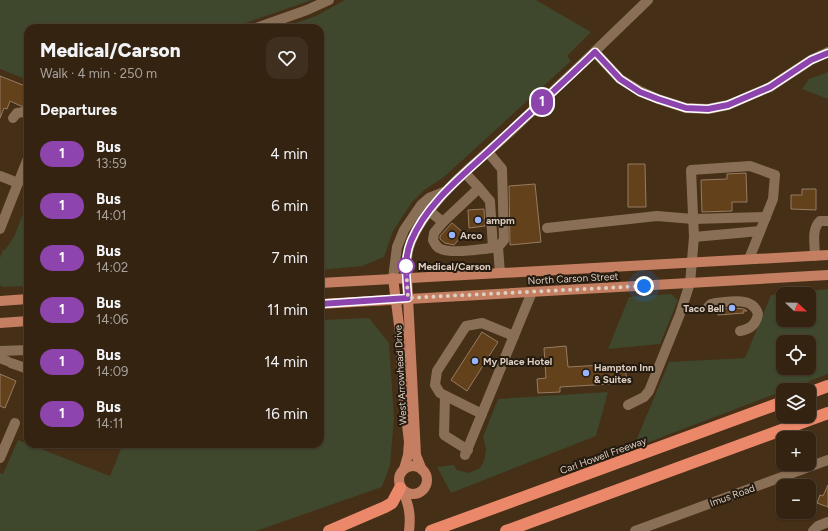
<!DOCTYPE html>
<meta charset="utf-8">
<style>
:root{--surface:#342311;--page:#3f2f1f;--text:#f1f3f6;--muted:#a9a49f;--line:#4e4031}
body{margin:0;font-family:Figtree,sans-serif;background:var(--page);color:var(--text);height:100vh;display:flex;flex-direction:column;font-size:15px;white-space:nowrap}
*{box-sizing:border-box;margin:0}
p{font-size:13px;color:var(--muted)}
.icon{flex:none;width:22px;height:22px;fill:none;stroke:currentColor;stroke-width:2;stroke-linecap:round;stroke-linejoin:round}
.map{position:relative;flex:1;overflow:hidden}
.panel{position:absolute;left:24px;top:24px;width:300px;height:424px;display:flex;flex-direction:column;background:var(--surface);border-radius:12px;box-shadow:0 1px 3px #0004,0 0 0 1px var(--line)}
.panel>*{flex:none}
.badge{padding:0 8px;border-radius:13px;font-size:14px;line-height:26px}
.needle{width:26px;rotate:112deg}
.controls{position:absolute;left:776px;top:287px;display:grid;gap:8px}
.controls a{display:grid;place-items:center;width:40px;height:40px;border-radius:8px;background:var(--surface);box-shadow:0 1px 3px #0004,0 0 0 1px var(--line);font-size:20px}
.you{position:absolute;width:20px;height:20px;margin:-10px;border:3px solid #fff;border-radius:50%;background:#1a73e8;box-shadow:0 0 0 6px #1a73e833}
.map>.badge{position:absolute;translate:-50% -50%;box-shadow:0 0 0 2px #fff}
h2{padding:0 16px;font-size:15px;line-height:36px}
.round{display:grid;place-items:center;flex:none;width:42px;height:42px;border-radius:12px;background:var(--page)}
.summary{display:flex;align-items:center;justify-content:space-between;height:68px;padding:0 16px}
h1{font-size:19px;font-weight:800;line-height:30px}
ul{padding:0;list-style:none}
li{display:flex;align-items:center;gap:12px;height:52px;padding:0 16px}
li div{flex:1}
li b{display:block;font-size:15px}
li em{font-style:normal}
li .badge{min-width:44px;font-weight:700;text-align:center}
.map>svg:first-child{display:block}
.green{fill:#3f472d;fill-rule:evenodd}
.building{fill:#63411a;stroke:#967c62}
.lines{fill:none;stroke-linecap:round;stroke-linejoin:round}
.minor{stroke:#896f55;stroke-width:10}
.major{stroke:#c47e62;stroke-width:10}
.highway{stroke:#ec886a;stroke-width:12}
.line-casing{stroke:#fff;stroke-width:9}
.line{stroke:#8e44ad;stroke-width:6}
.walk{stroke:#ddcfc1;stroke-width:4;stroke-dasharray:0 7.2}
.poi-dot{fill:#9ab5fd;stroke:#241a0f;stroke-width:1.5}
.stop-dot{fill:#fff;stroke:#8e44ad;stroke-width:2}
.labels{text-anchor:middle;stroke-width:4;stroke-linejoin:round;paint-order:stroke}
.poi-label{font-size:10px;font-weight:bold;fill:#ddcfc1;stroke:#241a0f;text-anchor:start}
.stop-label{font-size:10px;font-weight:bold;fill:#ddcfc1;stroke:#241a0f;text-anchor:start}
.street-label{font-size:10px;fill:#ddcfc1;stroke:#241a0f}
</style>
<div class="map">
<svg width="828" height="531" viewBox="0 0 828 531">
<rect width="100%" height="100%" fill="#452f17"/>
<g class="green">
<polygon points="0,0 312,0 231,28 28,28 28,80 0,69"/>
<polygon points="345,0 536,0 591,32 567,56 571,61 444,177 423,191 412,202 393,231 384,257 362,266 320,270 320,28 281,28 316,16"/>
<polygon points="828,72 828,99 802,89 809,79"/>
<polygon points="28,201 28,286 2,287 0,285 0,258 3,250 5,250 14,237"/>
<path d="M828,289v85l-42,16h-3v1l-150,57 36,-86 76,-4 26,-63zM783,294h26v26h-26zM783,342h26v26h-26z"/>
<polygon points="671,294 678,300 660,344 608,349 629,297"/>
<polygon points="369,318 389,343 394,418 390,465 382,487 256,531 0,531 0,473 3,474 18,440 110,476 123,444 320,444 320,320"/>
<polygon points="608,392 596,436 451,493 437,467 454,465 457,470 469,473 480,468 484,461 486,450 483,437 498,399"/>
</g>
<g class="building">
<polygon points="0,76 28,87 28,107 21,106 10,101 7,109 4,108 0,118"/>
<polygon points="628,164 645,164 646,207 628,207"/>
<polygon points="746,173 747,202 732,202 732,211 702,212 701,180 727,179 727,174"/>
<polygon points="535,184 541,242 510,245 509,186"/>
<polygon points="802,189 816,189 816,210 791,209 791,195 802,195"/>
<polygon points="484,209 485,226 469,228 468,210"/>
<polygon points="452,223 464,233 454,245 445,243 440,239 440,236"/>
<polygon points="734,308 744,309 747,311 743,311 744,313 718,315 717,309"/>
<polygon points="482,332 498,342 467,391 451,380"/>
<polygon points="566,346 568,367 602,365 602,368 625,366 627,383 560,387 560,392 538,393 537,379 546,378 544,348"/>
<polygon points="0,374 16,381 5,408 0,406"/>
<polygon points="828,485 828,507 817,503 820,495 823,496"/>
</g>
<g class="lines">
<g class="minor">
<polyline points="256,28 307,10 329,0"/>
<polyline points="595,52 620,79 640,91 658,99 686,108 708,109 728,105 770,87 811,60 828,52"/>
<polyline points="13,118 17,113 24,112 28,114"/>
<polyline points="488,152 502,169 504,240 498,247"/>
<polyline points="0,176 18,183"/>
<polyline points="479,188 490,201 493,248"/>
<path d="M429,211l14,11 -9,11 -1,7c2,4 4,8 8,9 11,5 44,0 57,-2l2,26"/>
<polyline points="443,222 479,188 465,173"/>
<polyline points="547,228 657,216 693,219 766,217"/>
<polyline points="0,229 28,158"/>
<polyline points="694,237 760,231"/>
<path d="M815,256c0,-12 -4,-26 5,-35h8"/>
<polyline points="393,278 397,247 404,230 421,205 429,198 444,192"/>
<path d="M407,278c-2,-24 2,-37 15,-57 24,-36 59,-62 90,-91 46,-43 91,-86 136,-130"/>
<path d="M708,307l3,-3 4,-1c15,-1 38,-7 43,11 -2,11 -8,15 -18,17"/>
<polyline points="0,351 28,350"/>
<polyline points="0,358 7,361"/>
<polyline points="11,363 28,369"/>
<polyline points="445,396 444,435 468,450"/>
<polyline points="628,405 644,397 649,391 680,314 690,283 694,237 691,170 750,166 775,175 773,199 749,259"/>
<polyline points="482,414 440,393 435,385 437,371 466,326 482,323 514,336"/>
<polyline points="465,455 532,292"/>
<polyline points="0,458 15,423"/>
<polyline points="635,531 828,460"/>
<polyline points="813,531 818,526 828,522"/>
</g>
<g class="major">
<polyline points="393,278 400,333 403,391 409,442 408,455 404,469"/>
<polyline points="407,278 416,455 422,470"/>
<polyline points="320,283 828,255"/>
<polyline points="0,301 28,299"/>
<polyline points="320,304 828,275"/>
<polyline points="0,323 28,321"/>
<circle cx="413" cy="480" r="14"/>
<path d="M403,491c6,15 8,24 6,40"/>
</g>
<g class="highway">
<polyline points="809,393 828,386"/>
<polyline points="329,531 385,507 392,503 400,488"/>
<polyline points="431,531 783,402"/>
<polyline points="506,531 828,413"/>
</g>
</g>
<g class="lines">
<defs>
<path id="line" d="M320,304l88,-6c-1,-19 -5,-38 3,-57 16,-38 50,-64 79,-91 35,-33 71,-65 105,-98l25,27 20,13 18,7 28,9 22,1 20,-4 42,-18 41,-27 17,-7"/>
</defs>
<use href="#line" class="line-casing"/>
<use href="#line" class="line"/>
<polyline class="walk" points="406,266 408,298 644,286"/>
</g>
<g class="poi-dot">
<circle cx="478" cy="220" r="4"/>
<circle cx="452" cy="235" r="4"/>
<circle cx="732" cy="308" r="4"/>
<circle cx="475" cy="361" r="4"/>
<circle cx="586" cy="373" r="4"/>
</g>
<circle class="stop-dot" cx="406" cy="266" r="8"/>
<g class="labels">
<g class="poi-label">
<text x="486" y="224">ampm</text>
<text x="460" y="239">Arco</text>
<text x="724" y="312" text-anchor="end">Taco Bell</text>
<text x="483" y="365">My Place Hotel</text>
<text x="594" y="371">Hampton Inn<tspan x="594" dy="12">&amp; Suites</tspan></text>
</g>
<g class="stop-label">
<text x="418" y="270">Medical/Carson</text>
</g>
<g class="street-label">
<text transform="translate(573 278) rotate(-3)" y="4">North Carson Street</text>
<text transform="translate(400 375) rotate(-93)" y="4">West Arrowhead Drive</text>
<text transform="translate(603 455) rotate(-20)" y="4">Carl Howell Freeway</text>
<text transform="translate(732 495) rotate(-20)" y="4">Imus Road</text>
</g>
</g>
</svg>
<div class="controls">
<a><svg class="needle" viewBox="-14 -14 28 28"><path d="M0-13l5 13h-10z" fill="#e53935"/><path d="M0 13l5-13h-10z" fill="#a9a49f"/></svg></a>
<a><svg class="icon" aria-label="locate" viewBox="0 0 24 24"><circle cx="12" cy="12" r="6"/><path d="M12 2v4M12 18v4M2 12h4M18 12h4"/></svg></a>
<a><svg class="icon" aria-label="layers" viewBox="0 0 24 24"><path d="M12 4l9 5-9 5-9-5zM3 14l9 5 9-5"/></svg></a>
<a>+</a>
<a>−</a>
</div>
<div class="you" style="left:644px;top:286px"></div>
<b class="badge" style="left:542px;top:102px;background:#8e44ad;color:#fff">1</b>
<section class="panel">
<div class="summary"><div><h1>Medical/Carson</h1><p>Walk · 4 min · 250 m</p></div><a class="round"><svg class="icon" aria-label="heart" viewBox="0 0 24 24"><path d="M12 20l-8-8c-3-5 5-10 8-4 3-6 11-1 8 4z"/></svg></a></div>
<h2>Departures</h2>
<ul>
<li><span class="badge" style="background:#8e44ad;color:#fff">1</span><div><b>Bus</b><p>13:59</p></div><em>4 min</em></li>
<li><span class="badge" style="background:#8e44ad;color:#fff">1</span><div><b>Bus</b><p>14:01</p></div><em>6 min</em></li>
<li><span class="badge" style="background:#8e44ad;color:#fff">1</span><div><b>Bus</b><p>14:02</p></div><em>7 min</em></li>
<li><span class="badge" style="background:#8e44ad;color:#fff">1</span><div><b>Bus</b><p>14:06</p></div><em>11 min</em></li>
<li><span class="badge" style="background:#8e44ad;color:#fff">1</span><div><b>Bus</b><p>14:09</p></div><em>14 min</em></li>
<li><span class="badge" style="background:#8e44ad;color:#fff">1</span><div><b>Bus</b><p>14:11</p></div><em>16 min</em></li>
</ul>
</section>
</div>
